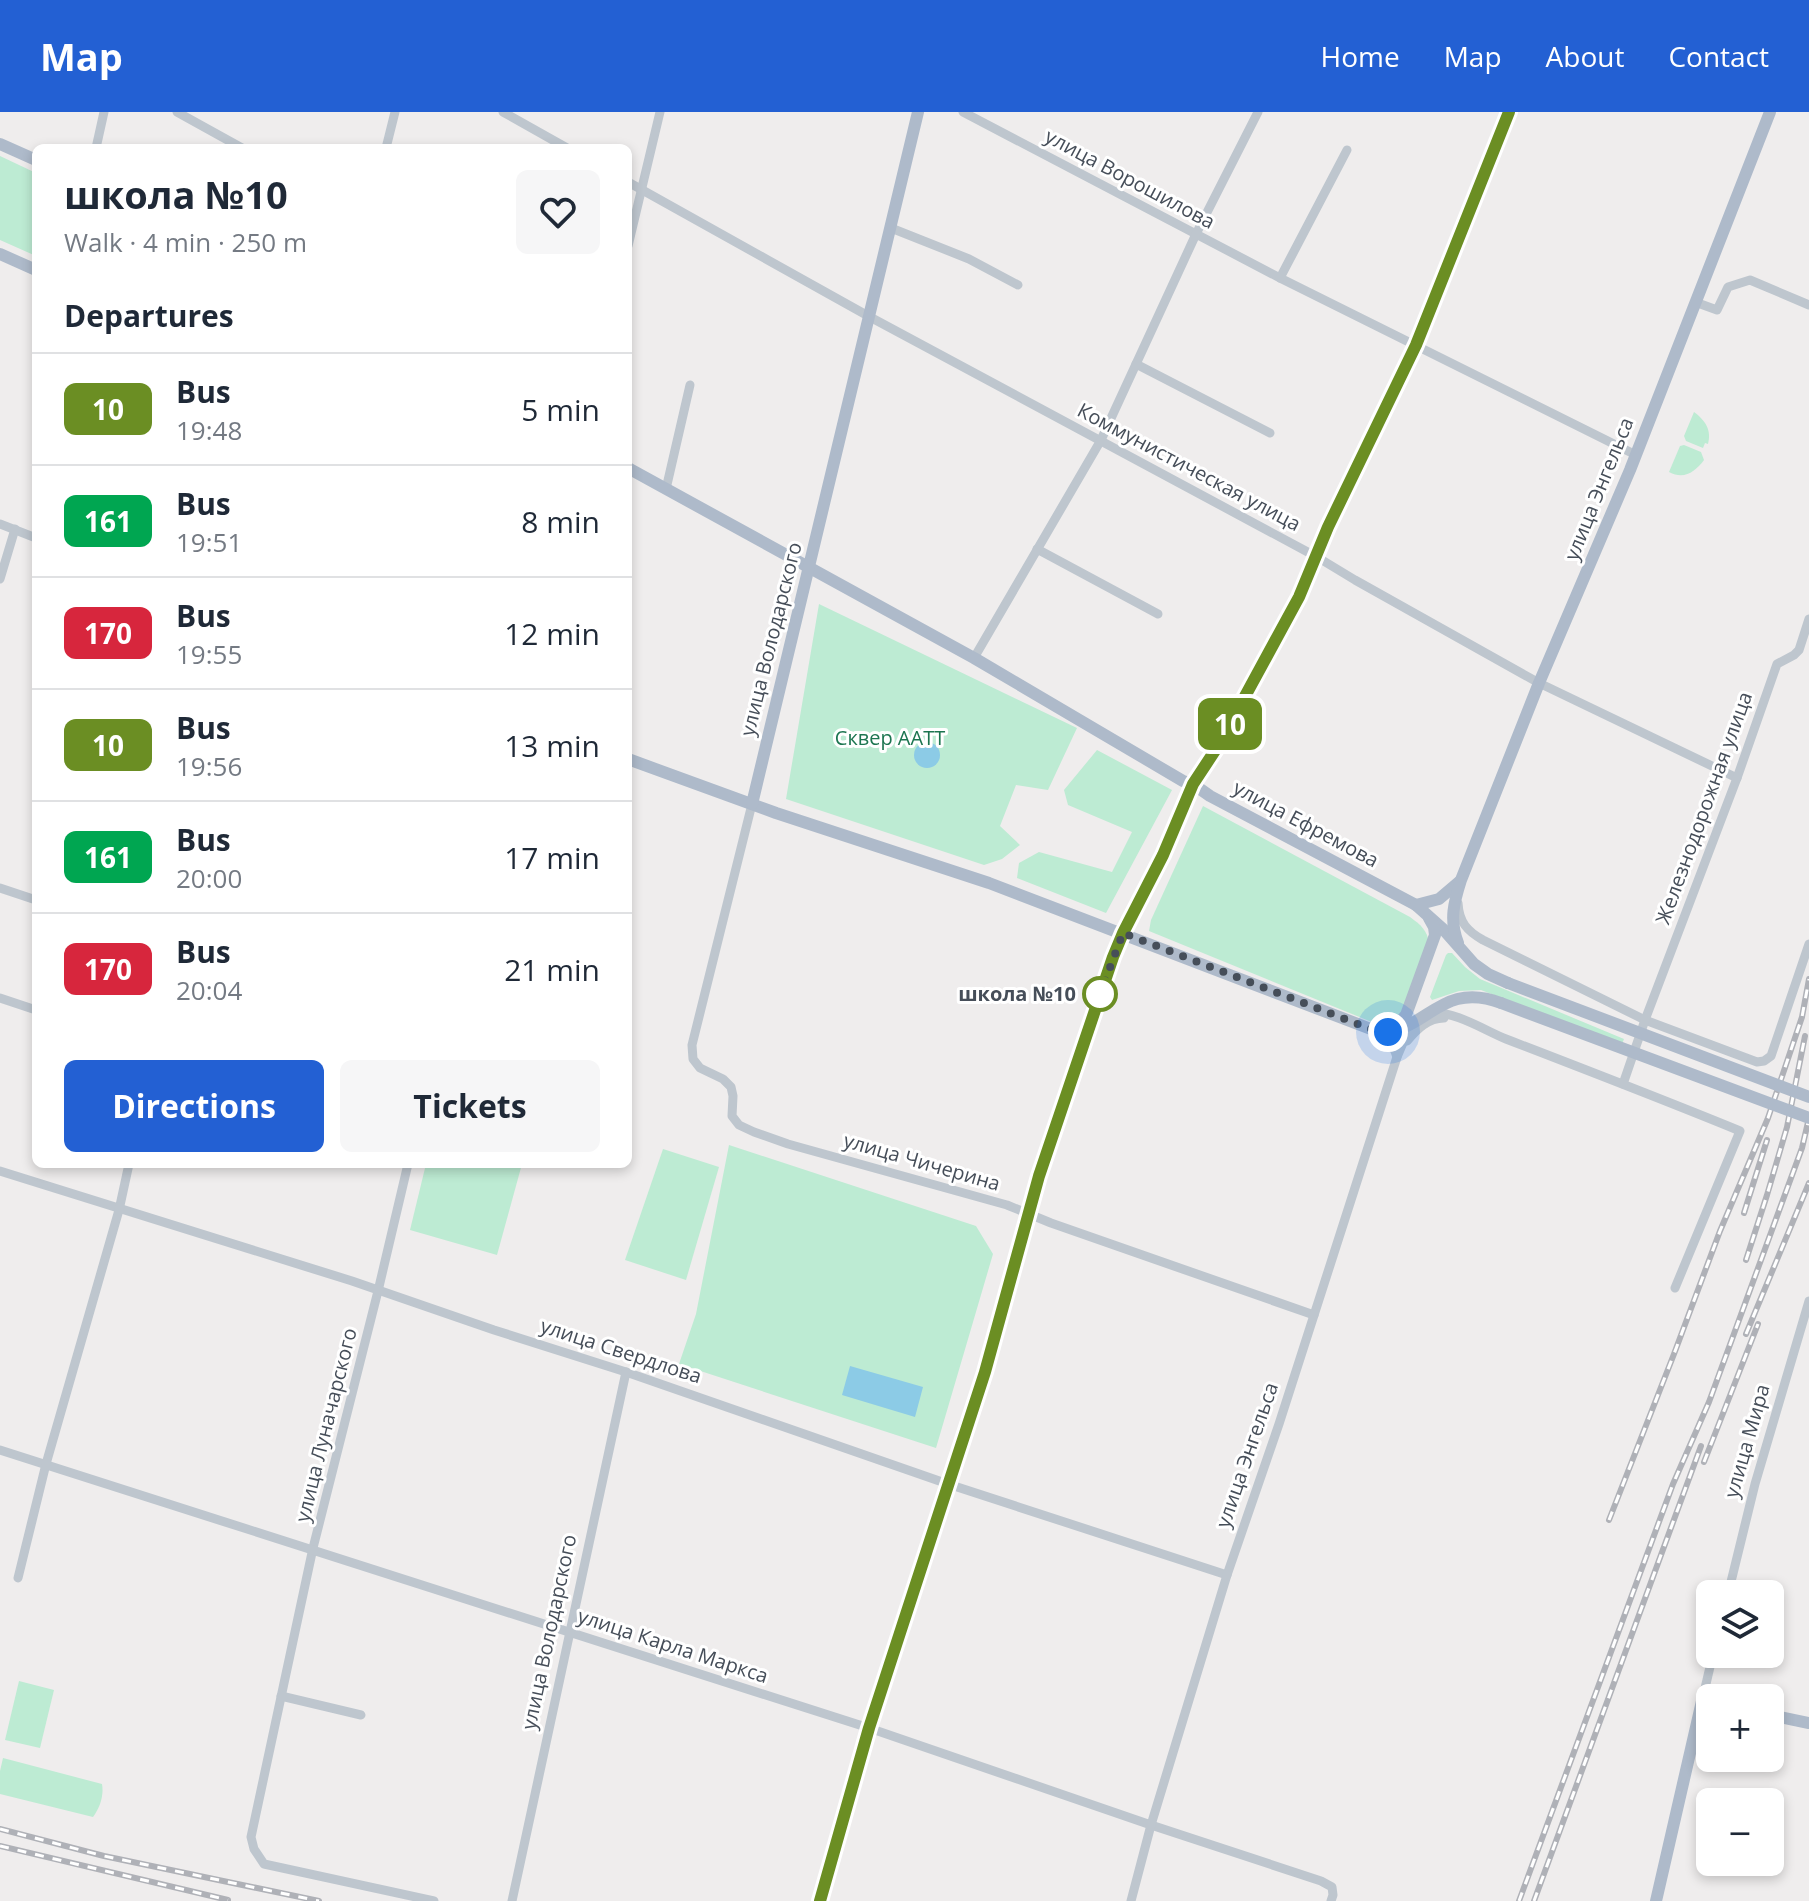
<!DOCTYPE html>
<meta charset="utf-8">
<style>
:root{--surface:#fff;--page:#f6f6f7;--text:#1f2937;--muted:#747a83;--line:#e0e1e3;--accent:#2360d3}
body{margin:0;font-family:"Open Sans",sans-serif;background:var(--page);color:var(--text);height:100vh;display:flex;flex-direction:column;font-size:30px;white-space:nowrap}
*{box-sizing:border-box;margin:0}
p{font-size:26px;color:var(--muted)}
.icon{flex:none;width:44px;height:44px;fill:none;stroke:currentColor;stroke-width:2;stroke-linecap:round;stroke-linejoin:round}
.map{position:relative;flex:1;overflow:hidden}
.drawer{position:absolute;left:32px;top:32px;width:600px;height:1024px;display:flex;flex-direction:column;background:var(--surface);border-radius:12px;box-shadow:0 4px 12px #0003}
.drawer>*{flex:none}
.badge{padding:0 16px;border-radius:12px;font-size:28px;line-height:52px}
.controls{position:absolute;left:1696px;top:1468px;display:grid;gap:16px}
.controls a{display:grid;place-items:center;width:88px;height:88px;border-radius:12px;background:var(--surface);box-shadow:0 4px 12px #0003;font-size:40px}
.you{position:absolute;width:40px;height:40px;margin:-20px;border:6px solid #fff;border-radius:50%;background:#1a73e8;box-shadow:0 0 0 12px #1a73e833}
.map>.badge{position:absolute;translate:-50% -50%;box-shadow:0 0 0 4px #fff}
h2{padding:0 32px;font-size:30px;line-height:72px}
.round{display:grid;place-items:center;flex:none;width:84px;height:84px;border-radius:12px;background:var(--page)}
.overview{display:flex;align-items:center;justify-content:space-between;height:136px;padding:0 32px}
h1{font-size:38px;font-weight:700;line-height:60px}
.action{display:flex;gap:16px;margin-top:auto;padding:16px 32px}
.action a{flex:1;height:92px;border-radius:12px;background:var(--accent);color:#fff;font-size:32px;font-weight:700;line-height:92px;text-align:center}
.action a+a{background:var(--page);color:var(--text)}
ul{padding:0;list-style:none}
li{display:flex;align-items:center;gap:24px;height:112px;padding:0 32px;border-top:2px solid var(--line)}
li div{flex:1}
li b{display:block;font-size:30px}
li em{font-style:normal}
li .badge{min-width:88px;font-weight:700;text-align:center}
header{display:flex;align-items:center;gap:48px;box-sizing:border-box;height:112px;padding:0 40px;background:var(--accent);color:#fff}
header strong{font-size:38px}
nav{display:flex;gap:44px;margin-inline-start:auto;font-size:28px}
.map>svg:first-child{display:block}
.green{fill:#bdebd3}
.water{fill:#8ccbe6}
.lines{fill:none;stroke-linecap:round;stroke-linejoin:round}
.minor{stroke:#bec6ce;stroke-width:9}
.major{stroke:#aebaca;stroke-width:12}
.rail-casing{stroke:#afb1b7;stroke-width:6}
.rail{stroke:#fff;stroke-width:3;stroke-dasharray:9;stroke-linecap:butt}
.major-bridge{stroke:#aebaca;stroke-width:12}
.line-casing{stroke:#fff;stroke-width:18}
.line{stroke:#6b8e23;stroke-width:12}
.walk{stroke:#464e59;stroke-width:8;stroke-dasharray:0 14.4}
.stop-dot{fill:#fff;stroke:#6b8e23;stroke-width:4}
.labels{text-anchor:middle;stroke-width:6;stroke-linejoin:round;paint-order:stroke}
.street-label{font-size:20px;fill:#464e59;stroke:#fff}
.park-label{font-size:20px;fill:#1c7550;stroke:#fff}
.stop-label{font-size:20px;font-weight:bold;fill:#464e59;stroke:#fff;text-anchor:end}
</style>
<header>
<strong>Map</strong>
<nav><a>Home</a><a>Map</a><a>About</a><a>Contact</a></nav>
</header>
<div class="map">
<svg width="1809" height="1789" viewBox="0 0 1809 1789">
<rect width="100%" height="100%" fill="#efeded"/>
<g class="green">
<polygon points="0,44 36,61 36,144 0,128"/>
<path d="M1694,300c11,8 18,18 14,32l-3,-1 -2,5 -17,-7 -2,-5z"/>
<path d="M1684,333l17,7 3,8c-9,12 -20,20 -35,12l11,-26z"/>
<polygon points="819,492 1077,616 1048,678 1016,673 1000,714 1020,733 1002,747 984,753 786,687"/>
<polygon points="1097,638 1172,678 1106,801 1017,766 1019,751 1039,740 1112,760 1132,720 1068,693 1064,678"/>
<path d="M1203,694l207,111c11,8 17,13 19,26l-25,69c-8,10 -13,12 -25,13l-230,-94 2,-11z"/>
<polygon points="1448,841 1452,841 1465,855 1480,867 1624,927 1622,932 1481,878 1459,879 1432,888 1430,885 1446,843"/>
<polygon points="729,1033 976,1114 993,1142 936,1336 679,1252 696,1202"/>
<polygon points="663,1037 719,1055 686,1168 625,1148"/>
<polygon points="426,1052 522,1052 497,1143 410,1118"/>
<polygon points="19,1569 54,1578 40,1636 5,1628"/>
<path d="M3,1646l99,26c2,12 -2,23 -9,33l-93,-23v-23z"/>
</g>
<g class="water">
<circle cx="927" cy="643" r="13"/>
<polygon points="850,1254 923,1275 915,1305 842,1283"/>
</g>
<g class="lines">
<g class="minor">
<polyline points="177,0 242,36"/>
<polyline points="503,0 567,36"/>
<polyline points="963,0 1280,166 1636,343"/>
<polyline points="96,36 104,0"/>
<polyline points="386,36 395,0"/>
<polyline points="628,70 870,205 1317,445 1355,468 1539,571 1737,666"/>
<polyline points="891,116 969,147 1018,173"/>
<polyline points="628,134 660,0"/>
<polyline points="1280,166 1347,38"/>
<polyline points="1695,190 1717,198 1728,175 1750,168 1809,193"/>
<polyline points="1136,252 1270,321"/>
<polyline points="666,377 690,273"/>
<polyline points="0,412 36,426"/>
<polyline points="1037,437 1158,502"/>
<polyline points="0,467 15,417"/>
<polyline points="974,546 1101,328 1196,122 1258,0"/>
<polyline points="1193,672 1218,634 1299,485 1328,415 1416,233 1509,0"/>
<polyline points="752,692 692,933 693,947 700,956 723,967 731,975 733,984 732,1004 739,1013 754,1020 788,1032 1007,1093 1051,1111 1314,1203"/>
<polyline points="0,776 36,788"/>
<path d="M1458,791c1,19 9,28 25,37l162,80 112,42 7,-1 7,-5 38,-112"/>
<polyline points="0,886 36,898"/>
<path d="M1431,901c24,-2 53,17 75,26 78,30 156,60 234,92l-65,157"/>
<polyline points="1376,919 1391,929 1397,945"/>
<path d="M1407,929c10,-12 21,-23 37,-23"/>
<polyline points="1623,972 1645,908 1737,666 1777,552 1794,543 1799,538 1809,507"/>
<polyline points="408,1052 378,1179 313,1436 251,1725 254,1737 264,1752 434,1789"/>
<polyline points="0,1059 352,1169 494,1218 626,1260 948,1372 1227,1463"/>
<polyline points="0,1338 869,1616 1151,1713 1321,1769 1332,1775 1333,1783 1331,1789"/>
<polyline points="18,1466 46,1352 119,1098 129,1052"/>
<polyline points="1728,1482 1755,1372 1809,1189"/>
<polyline points="281,1584 361,1603"/>
<polyline points="1702,1589 1713,1542"/>
<polyline points="512,1789 626,1260"/>
<polyline points="1131,1789 1151,1713 1227,1463 1279,1312 1397,945 1411,912"/>
</g>
<g class="major">
<polyline points="0,32 36,48"/>
<polyline points="0,142 36,158"/>
<polyline points="628,356 974,546 1183,669 1193,672 1210,684 1416,793 1444,818 1474,852 1488,862 1508,871"/>
<path d="M628,647l148,54 213,70 387,148c49,6 62,-52 125,-28"/>
<polyline points="752,692 918,0"/>
<polyline points="1416,793 1439,787 1459,770"/>
<path d="M1458,831c-9,-23 -4,-41 3,-63l78,-197 91,-213 140,-358"/>
<polyline points="1395,916 1406,903 1435,823 1434,815 1429,806"/>
<polyline points="1770,1603 1809,1611"/>
<polyline points="820,1789 869,1616 985,1260 1034,1083 1068,975 1113,845 1123,821 1163,743 1193,672"/>
<polyline points="1656,1789 1702,1589 1710,1591"/>
</g>
<defs>
<g id="rail">
<polyline points="1744,1101 1767,1028"/>
<polyline points="1746,1148 1767,1083 1787,1015 1805,924"/>
<polyline points="1746,1222 1809,1071"/>
<polyline points="1704,1350 1758,1212"/>
<polyline points="1609,1408 1674,1242 1720,1119 1768,1006 1802,905 1809,867"/>
<polyline points="0,1717 104,1744 319,1789"/>
<polyline points="0,1734 228,1788"/>
<polyline points="1519,1789 1673,1372 1709,1290 1802,1036 1809,1006"/>
<polyline points="1534,1789 1701,1334"/>
</g>
</defs>
<use href="#rail" class="rail-casing"/>
<use href="#rail" class="rail"/>
<g class="major-bridge">
<polyline points="1508,871 1809,985"/>
<polyline points="1501,891 1809,1006"/>
</g>
</g>
<g class="lines">
<defs>
<polyline id="line" points="820,1789 869,1616 985,1260 1039,1064 1113,845 1123,821 1163,743 1193,672 1218,634 1299,485 1328,415 1416,233 1509,0"/>
</defs>
<use href="#line" class="line-casing"/>
<use href="#line" class="line"/>
<polyline class="walk" points="1100,882 1123,821 1376,919 1388,920"/>
</g>
<circle class="stop-dot" cx="1100" cy="882" r="16"/>
<g class="labels">
<g class="street-label">
<text transform="translate(1130 67) rotate(28)" y="7">улица Ворошилова</text>
<text transform="translate(1189 355) rotate(28)" y="7">Коммунистическая улица</text>
<text transform="translate(1599 377) rotate(-68)" y="7">улица Энгельса</text>
<text transform="translate(771 527) rotate(-76)" y="7">улица Володарского</text>
<text transform="translate(1704 696) rotate(-70)" y="7">Железнодорожная улица</text>
<text transform="translate(1306 712) rotate(28)" y="7">улица Ефремова</text>
<text transform="translate(922 1050) rotate(16)" y="7">улица Чичерина</text>
<text transform="translate(621 1239) rotate(18)" y="7">улица Свердлова</text>
<text transform="translate(326 1313) rotate(-76)" y="7">улица Луначарского</text>
<text transform="translate(1747 1329) rotate(-74)" y="7">улица Мира</text>
<text transform="translate(1247 1343) rotate(-71)" y="7">улица Энгельса</text>
<text transform="translate(549 1520) rotate(-78)" y="7">улица Володарского</text>
<text transform="translate(673 1534) rotate(18)" y="7">улица Карла Маркса</text>
</g>
<g class="park-label">
<text x="890" y="633">Сквер ААТТ</text>
</g>
<g class="stop-label">
<text x="1076" y="889">школа №10</text>
</g>
</g>
</svg>
<div class="controls">
<a><svg class="icon" aria-label="layers" viewBox="0 0 24 24"><path d="M12 4l9 5-9 5-9-5zM3 14l9 5 9-5"/></svg></a>
<a>+</a>
<a>−</a>
</div>
<div class="you" style="left:1388px;top:920px"></div>
<b class="badge" style="left:1230px;top:612px;background:#6b8e23;color:#fff">10</b>
<section class="drawer">
<div class="overview"><div><h1>школа №10</h1><p>Walk · 4 min · 250 m</p></div><a class="round"><svg class="icon" aria-label="heart" viewBox="0 0 24 24"><path d="M12 20l-8-8c-3-5 5-10 8-4 3-6 11-1 8 4z"/></svg></a></div>
<h2>Departures</h2>
<ul>
<li><span class="badge" style="background:#6b8e23;color:#fff">10</span><div><b>Bus</b><p>19:48</p></div><em>5 min</em></li>
<li><span class="badge" style="background:#00a651;color:#fff">161</span><div><b>Bus</b><p>19:51</p></div><em>8 min</em></li>
<li><span class="badge" style="background:#d7263d;color:#fff">170</span><div><b>Bus</b><p>19:55</p></div><em>12 min</em></li>
<li><span class="badge" style="background:#6b8e23;color:#fff">10</span><div><b>Bus</b><p>19:56</p></div><em>13 min</em></li>
<li><span class="badge" style="background:#00a651;color:#fff">161</span><div><b>Bus</b><p>20:00</p></div><em>17 min</em></li>
<li><span class="badge" style="background:#d7263d;color:#fff">170</span><div><b>Bus</b><p>20:04</p></div><em>21 min</em></li>
</ul>
<div class="action"><a>Directions</a><a>Tickets</a></div>
</section>
</div>
